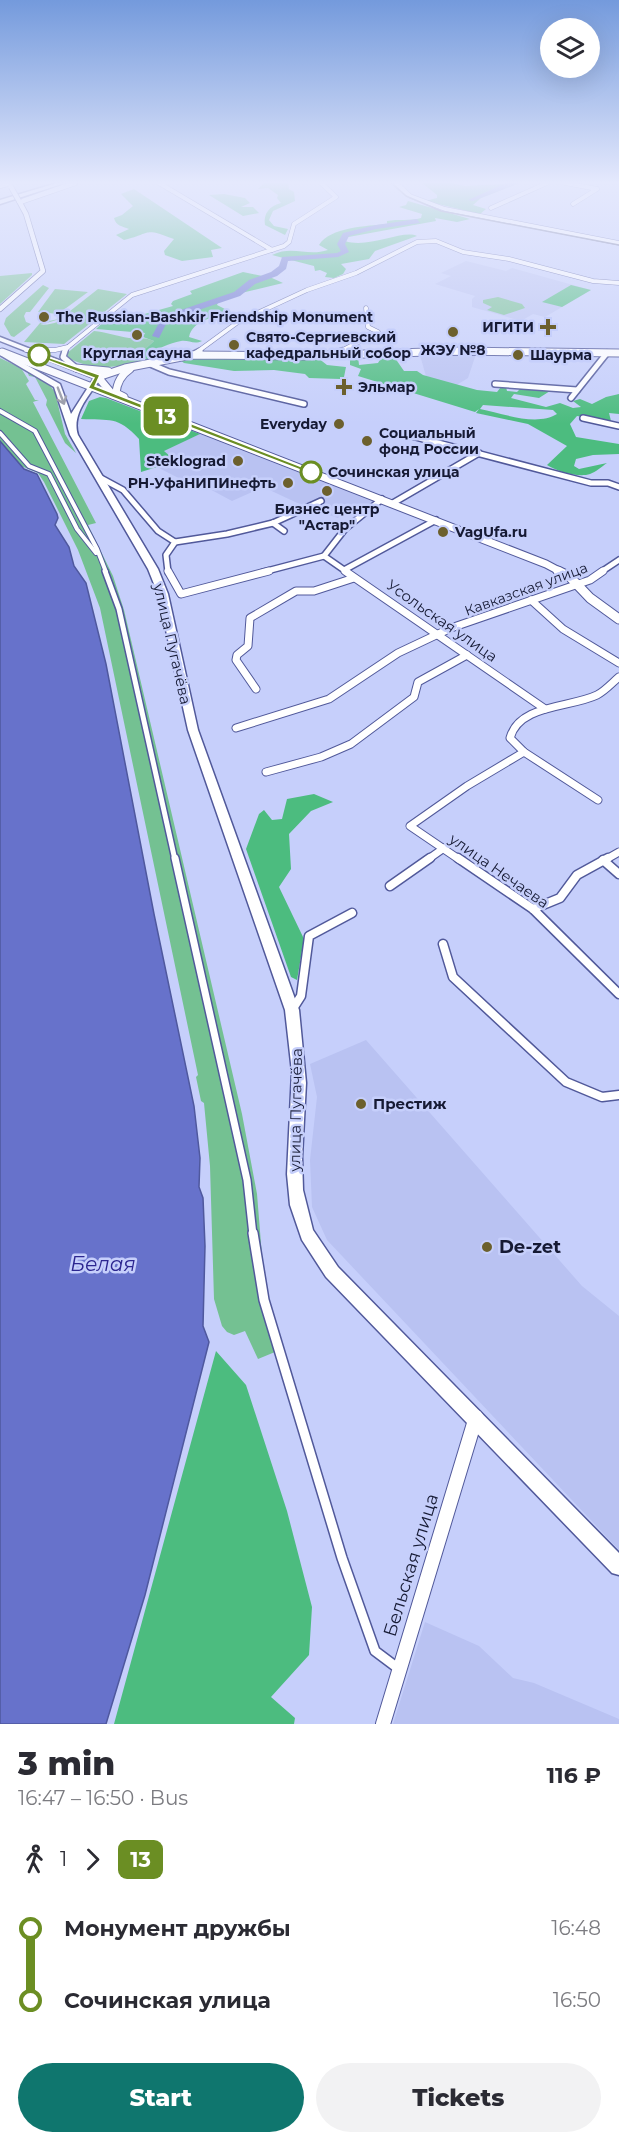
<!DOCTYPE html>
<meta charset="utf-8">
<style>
:root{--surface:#fff;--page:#f2f2f3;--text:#2b2b33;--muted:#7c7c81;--accent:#0f766e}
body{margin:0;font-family:Montserrat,sans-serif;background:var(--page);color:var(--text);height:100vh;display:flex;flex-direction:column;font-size:22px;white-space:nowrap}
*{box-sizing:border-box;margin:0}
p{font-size:20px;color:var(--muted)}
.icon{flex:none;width:33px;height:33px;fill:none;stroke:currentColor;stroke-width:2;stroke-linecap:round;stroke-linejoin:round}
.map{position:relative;height:1724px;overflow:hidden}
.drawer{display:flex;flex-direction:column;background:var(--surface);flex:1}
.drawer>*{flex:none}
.badge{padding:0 12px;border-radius:9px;font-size:21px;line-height:39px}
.controls{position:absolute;left:540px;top:18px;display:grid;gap:12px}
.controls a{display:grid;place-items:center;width:60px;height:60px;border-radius:50%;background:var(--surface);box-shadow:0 6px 24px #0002;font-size:30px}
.map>.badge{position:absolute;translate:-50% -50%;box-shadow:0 0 0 3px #fff}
.legs{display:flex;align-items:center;gap:9px;height:66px;padding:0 18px;font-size:20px}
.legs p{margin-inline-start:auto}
.summary{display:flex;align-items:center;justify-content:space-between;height:102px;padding:0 18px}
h1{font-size:33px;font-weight:800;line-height:45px}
.primary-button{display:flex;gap:12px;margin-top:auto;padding:12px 18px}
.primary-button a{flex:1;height:69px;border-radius:36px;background:var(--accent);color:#fff;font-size:24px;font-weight:800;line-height:69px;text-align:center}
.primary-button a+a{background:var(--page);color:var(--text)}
ul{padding:0 18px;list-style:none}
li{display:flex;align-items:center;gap:21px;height:72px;font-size:22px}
li i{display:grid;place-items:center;width:9px;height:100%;margin:0 8px;background:currentColor}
li i::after{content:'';width:15px;height:15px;margin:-8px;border:4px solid;border-radius:50%;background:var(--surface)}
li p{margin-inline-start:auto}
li:first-child i{background:linear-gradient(#0000 50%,currentColor 0)}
li:last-child i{background:linear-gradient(currentColor 50%,#0000 0)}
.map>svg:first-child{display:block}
.built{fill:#b9c2f2}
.green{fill:#74c192}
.forest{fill:#4cbc7f;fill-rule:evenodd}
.water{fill:#6772cb;stroke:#4f589e;stroke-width:1.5}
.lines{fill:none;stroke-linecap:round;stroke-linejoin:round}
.river{fill:#6772cb;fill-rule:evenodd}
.pedestrian-far3-casing{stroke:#51599a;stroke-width:6}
.pedestrian-far2-casing{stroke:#51599a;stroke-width:8}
.pedestrian-far1-casing{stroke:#51599a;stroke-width:10}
.pedestrian-casing{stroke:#51599a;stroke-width:12}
.minor-far3-casing{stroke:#51599a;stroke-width:5}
.minor-far2-casing{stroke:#51599a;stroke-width:8}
.minor-far1-casing{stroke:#51599a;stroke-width:9}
.minor-casing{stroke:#51599a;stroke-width:11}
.tertiary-far1-casing{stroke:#51599a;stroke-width:6}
.tertiary-casing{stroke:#51599a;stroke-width:16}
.secondary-far2-casing{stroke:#51599a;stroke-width:7}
.secondary-far1-casing{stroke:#51599a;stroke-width:9}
.secondary-casing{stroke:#51599a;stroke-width:11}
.primary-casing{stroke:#51599a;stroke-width:3}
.pedestrian-far3{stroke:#fff;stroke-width:4}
.pedestrian-far2{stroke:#fff;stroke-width:5}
.pedestrian-far1{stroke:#fff;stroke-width:7}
.pedestrian{stroke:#fff;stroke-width:9}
.minor-far3{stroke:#fff;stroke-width:4}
.minor-far2{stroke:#fff;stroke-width:5}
.minor-far1{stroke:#fff;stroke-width:7}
.minor{stroke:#fff;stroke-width:8}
.tertiary-far1{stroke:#fff;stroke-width:4.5}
.tertiary{stroke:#fff;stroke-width:14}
.secondary-far2{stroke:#fff;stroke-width:5}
.secondary-far1{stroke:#fff;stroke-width:7}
.secondary{stroke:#fff;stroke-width:9}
.primary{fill:#fff;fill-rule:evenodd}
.tram{stroke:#696f91;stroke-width:1.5}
.tertiary-bridge-casing{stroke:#51599a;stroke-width:6;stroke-linecap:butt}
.tertiary-bridge{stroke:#fff;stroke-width:4.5}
.oneway{stroke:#9698a4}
.line-1{fill:#6b8e23;stroke:#fff;stroke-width:1.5}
.poi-dot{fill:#6c602d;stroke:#c6cffb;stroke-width:2}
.stop-1-dot{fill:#fff;stroke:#6b8e23;stroke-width:3}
.labels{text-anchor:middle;stroke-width:5;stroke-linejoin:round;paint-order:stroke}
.far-poi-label{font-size:14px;font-weight:bold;fill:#161a34;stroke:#c6cffb;text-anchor:start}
.far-stop-label{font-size:14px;font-weight:bold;fill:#161a34;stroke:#c6cffb;text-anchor:start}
.far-street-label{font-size:14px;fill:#161a34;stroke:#c6cffb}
.street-label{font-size:15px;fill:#161a34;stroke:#c6cffb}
.poi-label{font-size:15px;font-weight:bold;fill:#161a34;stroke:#c6cffb;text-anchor:start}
.near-poi-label{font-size:18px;font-weight:bold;fill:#161a34;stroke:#c6cffb;text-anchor:start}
.near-street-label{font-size:18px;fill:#161a34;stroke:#c6cffb}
.near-water-label{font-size:20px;font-style:italic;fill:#2c2690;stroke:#c6cffb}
</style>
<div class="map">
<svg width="619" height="1724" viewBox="0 0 619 1724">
<rect width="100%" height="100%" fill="#c6cffb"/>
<g class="built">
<polygon points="466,261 506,271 512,268 591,290 545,317 533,314 521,321 472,307 472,299 475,296 435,284 451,276 441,273"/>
<polygon points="476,354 468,378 455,386 427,380 420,355"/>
<polygon points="200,434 374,502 365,509 349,506 338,518 306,507 263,487 232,501 204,486 198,488 157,467 172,459 163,451"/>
<polygon points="366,1040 582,1286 619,1316 619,1550 327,1240 312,1207 310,1160 317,1097 310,1064"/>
<polygon points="425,1622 479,1646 513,1678 534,1683 619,1719 619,1724 393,1724"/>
</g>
<g class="green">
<polygon points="32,273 32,275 0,304 0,276"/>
<polygon points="43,285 49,288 30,312 26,312 24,316 26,322 31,324 14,337 11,336 4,324 6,318"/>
<polygon points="55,289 88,292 58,314 38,312"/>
<path d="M98,289l29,5 -63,50 -40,-2 16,-19 23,-5 -23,7c10,0 19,-3 28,-8l-3,-2z"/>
<polygon points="498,297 522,304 525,308 504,315 487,310 492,307 483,303 483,300"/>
<path d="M94,331c12,1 23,5 35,7 9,1 16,-1 25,3l-13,12 6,7c-33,7 -49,13 -81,-3v-3z"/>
<polygon points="0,358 21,368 29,381 26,384 35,400 39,400 33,402 96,523 88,525 113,576 124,610 242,1114 257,1194 265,1293 258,1294 275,1352 258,1359 245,1331 234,1335 227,1332 222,1326 214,1299 210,1166 204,1103 201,1101 196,1077 198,1075 100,608 78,550 44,482 38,473 21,466 0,441"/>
<polygon points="27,371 48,383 55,392 65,434 76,453 65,443 46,405 47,400 35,377 29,376"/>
</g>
<g class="forest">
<path d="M264,183h24l1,6 5,3 1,9 -22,10 -4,9 5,6 14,3 -3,6 -20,-10c-2,-12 5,-19 16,-22l-4,-5 1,-3 -10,-7 -10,1z"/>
<polygon points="422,183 452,183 465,186 520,183 481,198 473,205 486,209 480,214 425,201 437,198 437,195"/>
<path d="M134,189l88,59 -11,2 2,7 -31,4 -17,-6 -1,-4 10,-12c-31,-12 -22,-6 -50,1l-8,-5 13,-6c-7,-3 -13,-3 -15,-11l8,-3 11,-9 -12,-12z"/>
<polygon points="224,194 245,198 250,203 241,207 253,207 259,213 243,216 209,195"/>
<path d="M408,201l62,18 -13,3 -22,-4 1,3 -93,17 2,3c24,8 58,-12 72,-5l-42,15 -6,8 -28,5 5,5 -3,5 -9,4 -9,-1 2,-4 -7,-3 -5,1 -1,-5 -42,-11c21,-10 35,2 56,-5l-9,-5c11,-18 48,-19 68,-21v-3c11,-2 23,0 34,-3l1,-4 -23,-7 7,-2z"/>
<path d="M243,272l29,6 11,5 -63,15 -3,7 14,7c-15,5 -38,7 -42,25l13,4c-8,4 -13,-1 -21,0 -12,2 -23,8 -34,13l5,4 -5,2 -6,-7 13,-12 -11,-4 2,-4 -49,-4 15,-14h30l32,-9 -2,-2 2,-3 19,-7 -2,-3z"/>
<polygon points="571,285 591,290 562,307 542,302"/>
<path d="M350,357h8l1,8 19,-2 3,-5h14l9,13h13l6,4 54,15 20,2 4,-5h5l1,4 10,1 4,-4 29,3 -11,7 -25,-4 -3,4 35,9 14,-4 13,5 8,-1 -8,-6 7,-2 12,5 14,-7 13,-3v20l-10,-1 2,8 -34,-5 -7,8 6,13 43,7v10l-26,1 -17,4 -2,7 5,3 28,-6c-6,4 -11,9 -17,11 -12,4 -34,-3 -43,-9l20,-19 -39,-22 -52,-11 3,-4 -4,3 -117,-36 3,-7 -11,-4zM483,405l70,5 4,4c-21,13 -55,-1 -77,-5z"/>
<polygon points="185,358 318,358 327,365 346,367 344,377 340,379 309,378 305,374 274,370 234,371 184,363 180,360"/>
<path d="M100,397l6,1 94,36 -36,17 8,7 -15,9 -16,5 -2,-33c-22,-24 -29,-18 -58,-20l8,-18z"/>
<polygon points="314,794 333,802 311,811 289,834 291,869 279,887 304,939 297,980 291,977 246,849 259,814 264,810 272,820 282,819 287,799"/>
<polygon points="216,1351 246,1385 287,1511 312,1607 309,1655 271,1697 295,1718 294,1724 114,1724"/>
</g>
<polygon class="water" points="0,441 24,469 37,474 57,514 58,518 55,525 69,547 74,566 86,583 106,664 154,914 194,1106 200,1158 199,1187 203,1198 205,1246 203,1326 209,1342 145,1595 106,1724 0,1724"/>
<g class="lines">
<g class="river">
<polygon points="506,183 520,183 473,201 468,200"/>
<polygon points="417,219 420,223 376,229 349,236 345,244 349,252 338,257 288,261 286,269 277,276 255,284 240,296 175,318 166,324 159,338 152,336 160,321 169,314 234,292 249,280 271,272 279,266 282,257 337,253 341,251 337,244 343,233 376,225"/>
</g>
<defs>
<g id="pedestrian-far3">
<polyline points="0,411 35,431 97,549 106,572"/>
<polyline points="0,433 29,466 49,474 77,529 96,553"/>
</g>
<polyline id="pedestrian-far2" points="105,571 119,609 175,860"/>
<polyline id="pedestrian-far1" points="175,858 247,1180 253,1235"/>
<polyline id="pedestrian" points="253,1233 264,1300 342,1558 375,1651 399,1669"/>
<g id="minor-far3">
<polyline points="159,183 272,250"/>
<polyline points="396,183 410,196 445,209 619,243"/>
<polyline points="565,183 597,189"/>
<polyline points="573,204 597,189"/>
<polyline points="491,208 547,183"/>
<polyline points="26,350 55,350 68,347 132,295 284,246 289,242 294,224 336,197 321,183"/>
<polyline points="64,352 68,347"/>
<polyline points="197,352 238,322 307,290 356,273 417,242 436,241 463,252 509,259 593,281 619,283"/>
<polyline points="339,352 378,332 368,327 366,308"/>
</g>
<g id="minor-far2">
<polyline points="65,351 63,357 76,368"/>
<polyline points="192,355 200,351"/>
<polyline points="333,355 342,351"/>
<polyline points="148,363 169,372 304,404"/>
<polyline points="495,384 577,390"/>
<polyline points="571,398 607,353"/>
<polyline points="583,418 619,426"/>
<polyline points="404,434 591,483 608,483 619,487"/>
<polyline points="99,477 123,490 158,531 175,542 166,555 168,572"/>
<polyline points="393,503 479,453"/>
<polyline points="273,523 284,531"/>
<polyline points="175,542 227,534 273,523 321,501"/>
<polyline points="324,556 347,572"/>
<polyline points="344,570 436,520"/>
<polyline points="263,572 324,556 345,529 382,499"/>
<polyline points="601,572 619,560"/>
</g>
<g id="minor-far1">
<polyline points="168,571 181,594 269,571"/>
<polyline points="345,571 545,709"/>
<polyline points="531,600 563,629 619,663"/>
<polyline points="256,689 236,660 237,655 248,646 250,618 296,591 314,591 354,578"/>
<polyline points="236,728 329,699 398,653 451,628 590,580 603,571"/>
<polyline points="266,772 321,757 351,744 414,697 418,682 467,655"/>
<path d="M598,800l-74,-48 -14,-14c9,-34 60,-30 87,-43 8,-4 15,-12 22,-18"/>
<polyline points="427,860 444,848"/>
<polyline points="460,860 410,826 467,786 524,752"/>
<polyline points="605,860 619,852"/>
</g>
<g id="minor">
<polyline points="458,858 533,909 619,994"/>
<polyline points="603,860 619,874"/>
<polyline points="390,886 430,858"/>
<polyline points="533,909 560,898 577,875 608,858"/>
<polyline points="443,944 453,977 566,1082 602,1097 619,1095"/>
<polyline points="292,1010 301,996 309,936 352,913"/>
</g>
<g id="tertiary-far1">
<polyline points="0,186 10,183"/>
<polyline points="20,202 75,183"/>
<polyline points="0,309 43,271 26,214 19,201"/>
</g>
<polyline id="tertiary" points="383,1724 476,1417"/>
<polyline id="secondary-far2" points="425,352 546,352"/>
<g id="secondary-far1">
<polyline points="2,352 546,564 561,572"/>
<polyline points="76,368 108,371"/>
<polyline points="113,395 98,377 125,368 192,355 303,356 459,351 619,353"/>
<path d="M124,397l-8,-4c1,-11 5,-18 14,-24"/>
</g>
<polyline id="secondary" points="558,571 570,577 590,598 619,619"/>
<g id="primary">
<polygon points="57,183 65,183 0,204 0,200"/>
<path d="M0,337l102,40c-12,17 -31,37 -24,58l80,134 10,25 30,136 101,280 7,73 -4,74 1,33 10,40 25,37 281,286v22l-7,-2 -286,-296 -24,-37 -12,-35 -3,-31 5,-102 -7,-62 -97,-280 -30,-136 -10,-25 -78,-134 -16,-48 -54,-32v-5l60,34 11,30 23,-36 -94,-37z"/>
</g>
</defs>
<use href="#pedestrian-far3" class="pedestrian-far3-casing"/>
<use href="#pedestrian-far2" class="pedestrian-far2-casing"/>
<use href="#pedestrian-far1" class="pedestrian-far1-casing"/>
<use href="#pedestrian" class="pedestrian-casing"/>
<use href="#minor-far3" class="minor-far3-casing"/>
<use href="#minor-far2" class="minor-far2-casing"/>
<use href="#minor-far1" class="minor-far1-casing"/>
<use href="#minor" class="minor-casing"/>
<use href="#tertiary-far1" class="tertiary-far1-casing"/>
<use href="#tertiary" class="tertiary-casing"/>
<use href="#secondary-far2" class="secondary-far2-casing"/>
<use href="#secondary-far1" class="secondary-far1-casing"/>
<use href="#secondary" class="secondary-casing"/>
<use href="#primary" class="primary-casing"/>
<use href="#pedestrian-far3" class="pedestrian-far3"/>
<use href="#pedestrian-far2" class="pedestrian-far2"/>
<use href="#pedestrian-far1" class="pedestrian-far1"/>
<use href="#pedestrian" class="pedestrian"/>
<use href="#minor-far3" class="minor-far3"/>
<use href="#minor-far2" class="minor-far2"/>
<use href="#minor-far1" class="minor-far1"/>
<use href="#minor" class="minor"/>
<use href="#tertiary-far1" class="tertiary-far1"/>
<use href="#tertiary" class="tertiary"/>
<use href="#secondary-far2" class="secondary-far2"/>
<use href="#secondary-far1" class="secondary-far1"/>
<use href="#secondary" class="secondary"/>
<use href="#primary" class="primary"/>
<polyline class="tram" points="391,183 406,196 441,211 619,245"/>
<defs>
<polyline id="tertiary-bridge" points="11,187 19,201"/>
</defs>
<use href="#tertiary-bridge" class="tertiary-bridge-casing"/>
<use href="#tertiary-bridge" class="tertiary-bridge"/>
</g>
<defs><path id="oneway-shaft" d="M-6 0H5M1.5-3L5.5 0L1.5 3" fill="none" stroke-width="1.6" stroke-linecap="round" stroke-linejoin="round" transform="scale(1.5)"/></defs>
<use class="oneway" href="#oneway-shaft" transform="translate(61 396) rotate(69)"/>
<linearGradient id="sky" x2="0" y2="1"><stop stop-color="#749adc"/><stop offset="0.43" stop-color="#e5e9fd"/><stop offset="1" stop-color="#e5e9fd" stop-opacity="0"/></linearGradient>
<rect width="619" height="424" fill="url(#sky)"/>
<polygon class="line-1" points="36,353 100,375 95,386 315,472 308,473 88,388 94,378 36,356"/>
<g class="poi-dot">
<circle cx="44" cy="317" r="6"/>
<path d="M545 318h6v6h6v6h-6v6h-6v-6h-6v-6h6z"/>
<circle cx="453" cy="332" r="6"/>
<circle cx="137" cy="335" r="6"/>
<circle cx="234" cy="345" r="6"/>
<circle cx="518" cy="355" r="6"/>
<path d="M341 378h6v6h6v6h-6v6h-6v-6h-6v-6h6z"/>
<circle cx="339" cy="424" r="6"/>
<circle cx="367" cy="441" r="6"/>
<circle cx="238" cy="461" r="6"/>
<circle cx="288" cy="483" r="6"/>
<circle cx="327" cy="491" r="6"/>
<circle cx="443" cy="532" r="6"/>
<circle cx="361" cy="1104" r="6"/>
<circle cx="487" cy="1247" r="6"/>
</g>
<g class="stop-1-dot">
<circle cx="39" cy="355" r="10"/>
<circle cx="311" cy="472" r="10"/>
</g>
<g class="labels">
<g class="far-poi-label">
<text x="56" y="322">The Russian-Bashkir Friendship Monument</text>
<text x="534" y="332" text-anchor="end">ИГИТИ</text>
<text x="246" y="342">Свято-Сергиевский<tspan x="246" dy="16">кафедральный собор</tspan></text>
<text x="453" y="355" text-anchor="middle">ЖЭУ №8</text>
<text x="137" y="358" text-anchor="middle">Круглая сауна</text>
<text x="530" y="360">Шаурма</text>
<text x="358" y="392">Эльмар</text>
<text x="327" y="429" text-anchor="end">Everyday</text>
<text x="379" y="438">Социальный<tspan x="379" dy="16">фонд России</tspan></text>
<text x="226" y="466" text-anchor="end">Steklograd</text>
<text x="276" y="488" text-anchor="end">РН-УфаНИПИнефть</text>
<text x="327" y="514" text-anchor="middle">Бизнес центр<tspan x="327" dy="16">"Астар"</tspan></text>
<text x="455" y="537">VagUfa.ru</text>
</g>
<g class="far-stop-label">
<text x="328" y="477">Сочинская улица</text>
</g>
<g class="far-street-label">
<text transform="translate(526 589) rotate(-20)" y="5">Кавказская улица</text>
</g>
<g class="street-label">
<text transform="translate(442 621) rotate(35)" y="5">Усольская улица</text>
<text transform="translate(172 644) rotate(77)" y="5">улица Пугачёва</text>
<text transform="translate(499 871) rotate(35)" y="5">улица Нечаева</text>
<text transform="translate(296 1110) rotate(-89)" y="5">улица Пугачёва</text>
</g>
<g class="poi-label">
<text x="373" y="1109">Престиж</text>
</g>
<g class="near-poi-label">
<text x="499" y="1253">De-zet</text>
</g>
<g class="near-street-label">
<text transform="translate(411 1565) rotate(-73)" y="6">Бельская улица</text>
</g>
<g class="near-water-label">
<text x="103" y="1271">Белая</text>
</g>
</g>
</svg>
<div class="controls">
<a><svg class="icon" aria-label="layers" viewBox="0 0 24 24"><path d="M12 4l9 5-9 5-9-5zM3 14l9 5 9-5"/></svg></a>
</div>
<b class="badge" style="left:166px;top:416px;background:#6b8e23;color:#fff">13</b>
</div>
<section class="drawer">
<div class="summary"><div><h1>3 min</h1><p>16:47 – 16:50 · Bus</p></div><b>116 ₽</b></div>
<div class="legs"><svg class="icon" aria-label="walk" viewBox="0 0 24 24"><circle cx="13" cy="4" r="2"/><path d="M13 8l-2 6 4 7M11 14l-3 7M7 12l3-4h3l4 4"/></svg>1<svg class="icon" aria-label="forward" viewBox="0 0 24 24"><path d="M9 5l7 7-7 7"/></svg><b class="badge" style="background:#6b8e23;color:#fff">13</b></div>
<ul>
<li><i style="color:#6b8e23"></i><b>Монумент дружбы</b><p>16:48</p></li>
<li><i style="color:#6b8e23"></i><b>Сочинская улица</b><p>16:50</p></li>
</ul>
<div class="primary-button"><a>Start</a><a>Tickets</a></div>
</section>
